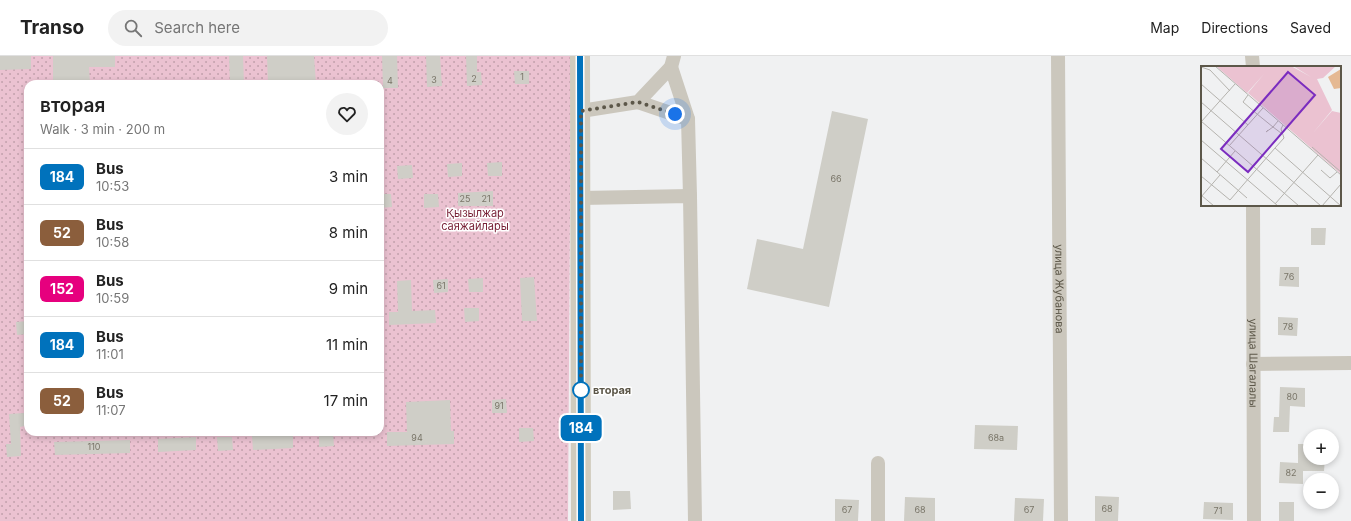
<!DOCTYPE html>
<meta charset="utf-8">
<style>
:root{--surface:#fff;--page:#f2f2f2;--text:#222;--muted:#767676;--line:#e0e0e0}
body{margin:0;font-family:Inter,sans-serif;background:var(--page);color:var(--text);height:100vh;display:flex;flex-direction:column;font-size:15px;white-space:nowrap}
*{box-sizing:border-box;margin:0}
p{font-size:13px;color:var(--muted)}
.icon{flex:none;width:22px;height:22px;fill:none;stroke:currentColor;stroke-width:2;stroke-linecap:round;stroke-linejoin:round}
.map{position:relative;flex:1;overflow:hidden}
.sheet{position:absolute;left:24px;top:24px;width:360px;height:356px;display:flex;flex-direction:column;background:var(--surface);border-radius:12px;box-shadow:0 2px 6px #0003}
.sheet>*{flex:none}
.badge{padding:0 8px;border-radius:6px;font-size:14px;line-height:26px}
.fabs{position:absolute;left:1303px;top:373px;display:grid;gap:8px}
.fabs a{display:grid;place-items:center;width:36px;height:36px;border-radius:50%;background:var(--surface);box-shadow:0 2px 6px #0003;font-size:20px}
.you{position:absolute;width:20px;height:20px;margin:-10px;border:3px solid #fff;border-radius:50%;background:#1a73e8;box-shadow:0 0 0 6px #1a73e833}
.map>.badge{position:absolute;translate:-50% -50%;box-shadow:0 0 0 2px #fff}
.round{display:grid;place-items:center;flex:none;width:42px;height:42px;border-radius:21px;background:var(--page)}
.overview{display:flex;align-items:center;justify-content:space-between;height:68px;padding:0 16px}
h1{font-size:19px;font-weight:600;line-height:30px}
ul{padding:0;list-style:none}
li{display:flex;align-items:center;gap:12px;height:56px;padding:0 16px;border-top:1px solid var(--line)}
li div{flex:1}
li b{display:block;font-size:15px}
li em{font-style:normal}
li .badge{min-width:44px;font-weight:700;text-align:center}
header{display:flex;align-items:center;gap:24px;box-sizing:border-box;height:56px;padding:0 20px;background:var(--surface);border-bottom:1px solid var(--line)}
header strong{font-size:19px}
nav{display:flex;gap:22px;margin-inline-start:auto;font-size:14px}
.search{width:280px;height:36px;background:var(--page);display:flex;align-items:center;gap:10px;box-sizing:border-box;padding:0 14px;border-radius:22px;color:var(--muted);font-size:15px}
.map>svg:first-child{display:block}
.grass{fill:url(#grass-dots);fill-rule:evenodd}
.building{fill:#cfcec7}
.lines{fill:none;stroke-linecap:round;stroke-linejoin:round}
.street{stroke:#cbc7bd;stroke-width:14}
.secondary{stroke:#d0cbbd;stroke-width:20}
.line-casing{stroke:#fff;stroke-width:9}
.line{stroke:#0072bc;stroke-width:6}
.walk{stroke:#5c5749;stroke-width:4;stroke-dasharray:0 7.2}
.stop-dot{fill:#fff;stroke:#0072bc;stroke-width:2}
.labels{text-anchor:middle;stroke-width:3;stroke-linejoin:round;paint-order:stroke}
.number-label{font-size:9px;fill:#797568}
.park-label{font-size:11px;fill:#771f35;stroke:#fff}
.street-label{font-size:11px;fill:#5c5749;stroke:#fff}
.stop-label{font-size:11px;font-weight:bold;fill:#5c5749;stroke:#fff;text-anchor:start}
.inset-road{fill:none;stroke:#b5b3ae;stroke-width:1}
.view{fill:#7b2cbf;fill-opacity:0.15;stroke:#7b2cbf;stroke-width:2}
.inset-edge{fill:none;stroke:#5c5749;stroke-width:2}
</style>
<header>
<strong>Transo</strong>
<div class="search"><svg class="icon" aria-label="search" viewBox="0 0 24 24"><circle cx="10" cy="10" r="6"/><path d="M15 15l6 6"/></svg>Search here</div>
<nav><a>Map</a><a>Directions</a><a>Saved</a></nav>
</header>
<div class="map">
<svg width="1351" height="465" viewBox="0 0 1351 465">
<defs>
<pattern id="grass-dots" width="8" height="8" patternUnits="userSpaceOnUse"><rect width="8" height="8" fill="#ebc2d1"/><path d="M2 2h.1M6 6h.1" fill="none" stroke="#c2a0ac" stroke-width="1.8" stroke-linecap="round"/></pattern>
</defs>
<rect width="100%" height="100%" fill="#f0f1f2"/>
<path class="grass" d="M0,0h571l-3,465h-568zM28,28h352v348h-352z"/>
<g class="building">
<polygon points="0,0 31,0 31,13 0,14"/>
<polygon points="53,0 115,0 115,11 89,11 90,28 53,28"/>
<polygon points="229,0 243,0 244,28 230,28"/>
<polygon points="267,0 314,0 316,28 268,28"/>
<polygon points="382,0 397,0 398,32 383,32"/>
<polygon points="426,0 440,0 442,30 427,31"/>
<polygon points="466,0 477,0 477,16 481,16 482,29 467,30"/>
<polygon points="514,15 529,15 529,28 515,28"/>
<polygon points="832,55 868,63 829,251 747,233 757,183 803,193"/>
<polygon points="502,106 502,120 488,120 487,107"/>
<polygon points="462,107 462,120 448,121 447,108"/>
<polygon points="412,109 413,122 398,123 397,110"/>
<polygon points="493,135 493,150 458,150 458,137"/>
<polygon points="380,138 391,138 392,151 380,152"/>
<polygon points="424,138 438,138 439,151 424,152"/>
<polygon points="1311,172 1326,172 1325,189 1311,189"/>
<polygon points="1280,211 1299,211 1299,231 1279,230"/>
<polygon points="534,221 537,265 522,265 520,222"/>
<polygon points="483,222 483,236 469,236 468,223"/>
<polygon points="448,223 448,236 434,237 433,224"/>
<polygon points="411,224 412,255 435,254 436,267 389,269 389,256 398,256 397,225"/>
<polygon points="464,252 479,252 479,265 465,266"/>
<polygon points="1278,261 1298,262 1297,280 1278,279"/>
<polygon points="28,265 28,278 17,279 16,266"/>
<polygon points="1280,331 1305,332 1305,351 1290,350 1289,376 1273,376 1274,361 1279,361"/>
<polygon points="506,343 507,357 492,357 492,344"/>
<polygon points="450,344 451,375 454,375 454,388 387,390 387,376 407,376 406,346"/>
<polygon points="24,357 24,370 20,371 21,400 7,401 6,388 11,388 9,358"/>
<polygon points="975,369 1018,370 1017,394 974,393"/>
<polygon points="519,372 533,372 534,385 519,386"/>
<polygon points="319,377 333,377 334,390 319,391"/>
<polygon points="293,379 293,392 253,394 252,380"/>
<polygon points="196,381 196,394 158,396 158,383"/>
<polygon points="217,381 232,381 233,394 218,395"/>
<polygon points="130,384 130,397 55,399 54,386"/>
<polygon points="1298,388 1310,388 1310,402 1325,402 1324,415 1303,415 1303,428 1279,427 1280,406 1298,407"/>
<polygon points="613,435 630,435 631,453 613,454"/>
<polygon points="1095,440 1119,441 1118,465 1095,465"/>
<polygon points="905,441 935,442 935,465 904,465"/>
<polygon points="1015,442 1044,443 1043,465 1014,465"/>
<polygon points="835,443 859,444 858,465 835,465"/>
<polygon points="1204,446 1233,447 1233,464 1203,463"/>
<rect x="1279" y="446" width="15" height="19"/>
</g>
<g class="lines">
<g class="street">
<path id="s1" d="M1058,0l3,465"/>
<polyline points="1252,0 1253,11"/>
<polyline points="671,11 688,63 690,140"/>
<polyline points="638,46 688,63"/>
<polyline points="581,55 638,46 671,11 674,0"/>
<polyline points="581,142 690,140 695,465"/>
<path id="s2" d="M1253,149l1,316"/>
<polyline points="1253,308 1351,307"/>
<polyline points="878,407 878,465"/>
</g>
<polyline class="secondary" points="580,0 581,465"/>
</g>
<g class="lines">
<defs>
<polyline id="line" points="580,0 581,465"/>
</defs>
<use href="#line" class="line-casing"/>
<use href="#line" class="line"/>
<polyline class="walk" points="581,334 581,55 638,46 675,58"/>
</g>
<circle class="stop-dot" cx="581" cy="334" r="8"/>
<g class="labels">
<g class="number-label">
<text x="522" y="24">1</text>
<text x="474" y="26">2</text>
<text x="434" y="27">3</text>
<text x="390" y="28">4</text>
<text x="836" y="126">66</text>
<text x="465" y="146">25</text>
<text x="486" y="146">21</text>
<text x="1289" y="224">76</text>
<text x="441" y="233">61</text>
<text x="1288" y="274">78</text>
<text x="1292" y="344">80</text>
<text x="499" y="353">91</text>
<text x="417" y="385">94</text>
<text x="996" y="385">68а</text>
<text x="94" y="394">110</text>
<text x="1291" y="420">82</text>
<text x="1107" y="456">68</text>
<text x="847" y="457">67</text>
<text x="920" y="457">68</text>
<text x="1029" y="457">67</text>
<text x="1218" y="458">71</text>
</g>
<g class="park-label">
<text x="475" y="161">Қызылжар<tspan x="475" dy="13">саяжайлары</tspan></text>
</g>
<g class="street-label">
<text dy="4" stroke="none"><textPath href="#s1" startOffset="233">улица Жубанова</textPath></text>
<text dy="4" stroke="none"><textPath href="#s2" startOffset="158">улица Шагалалы</textPath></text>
</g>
<g class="stop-label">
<text x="593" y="338">вторая</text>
</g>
</g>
<g transform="translate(1201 10)">
<rect width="140" height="140" fill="#f0f1f2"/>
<path d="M15,0h75l20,11 -18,-11h43l-13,12 -6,1 15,31 -19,23 19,-22 9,2v61l-93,-81 16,-19 -17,19z" fill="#ebc2d1"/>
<path d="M140,3v19l-7,1 -6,-12z" fill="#e5b993"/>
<path class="inset-road" d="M14,0l126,109M0,1l9,3 20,21M0,18l47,41M47,29l-5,7 14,12 16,13 5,-6M0,36l120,104M0,55l98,85M0,56l34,-38M67,64l-2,2 7,-5 8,6M0,74l77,66M28,80l34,-38M111,81l29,25M74,82l9,-10 -3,-9 2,-4M0,92l46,40M120,104l9,8 7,-6M16,106l18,-21M0,110l29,24 45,-52 66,58M0,129l13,11M0,131l19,-22M74,138l43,-49M121,140l19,-22"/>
<path class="view" d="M87,6l27,23 -67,77 -27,-23z"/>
<rect width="140" height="140" class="inset-edge"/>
</g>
</svg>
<div class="fabs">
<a>+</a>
<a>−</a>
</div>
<div class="you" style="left:675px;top:58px"></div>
<b class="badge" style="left:581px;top:372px;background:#0072bc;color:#fff">184</b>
<section class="sheet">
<div class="overview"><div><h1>вторая</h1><p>Walk · 3 min · 200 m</p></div><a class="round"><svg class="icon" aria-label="heart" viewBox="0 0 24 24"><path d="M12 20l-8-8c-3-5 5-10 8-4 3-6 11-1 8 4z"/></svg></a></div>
<ul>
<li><span class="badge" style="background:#0072bc;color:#fff">184</span><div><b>Bus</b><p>10:53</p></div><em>3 min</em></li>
<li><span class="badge" style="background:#8b5e3c;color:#fff">52</span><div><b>Bus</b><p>10:58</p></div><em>8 min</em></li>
<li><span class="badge" style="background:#e6007e;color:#fff">152</span><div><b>Bus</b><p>10:59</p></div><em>9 min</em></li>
<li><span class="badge" style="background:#0072bc;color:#fff">184</span><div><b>Bus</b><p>11:01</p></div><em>11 min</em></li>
<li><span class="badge" style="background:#8b5e3c;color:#fff">52</span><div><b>Bus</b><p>11:07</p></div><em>17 min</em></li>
</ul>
</section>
</div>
